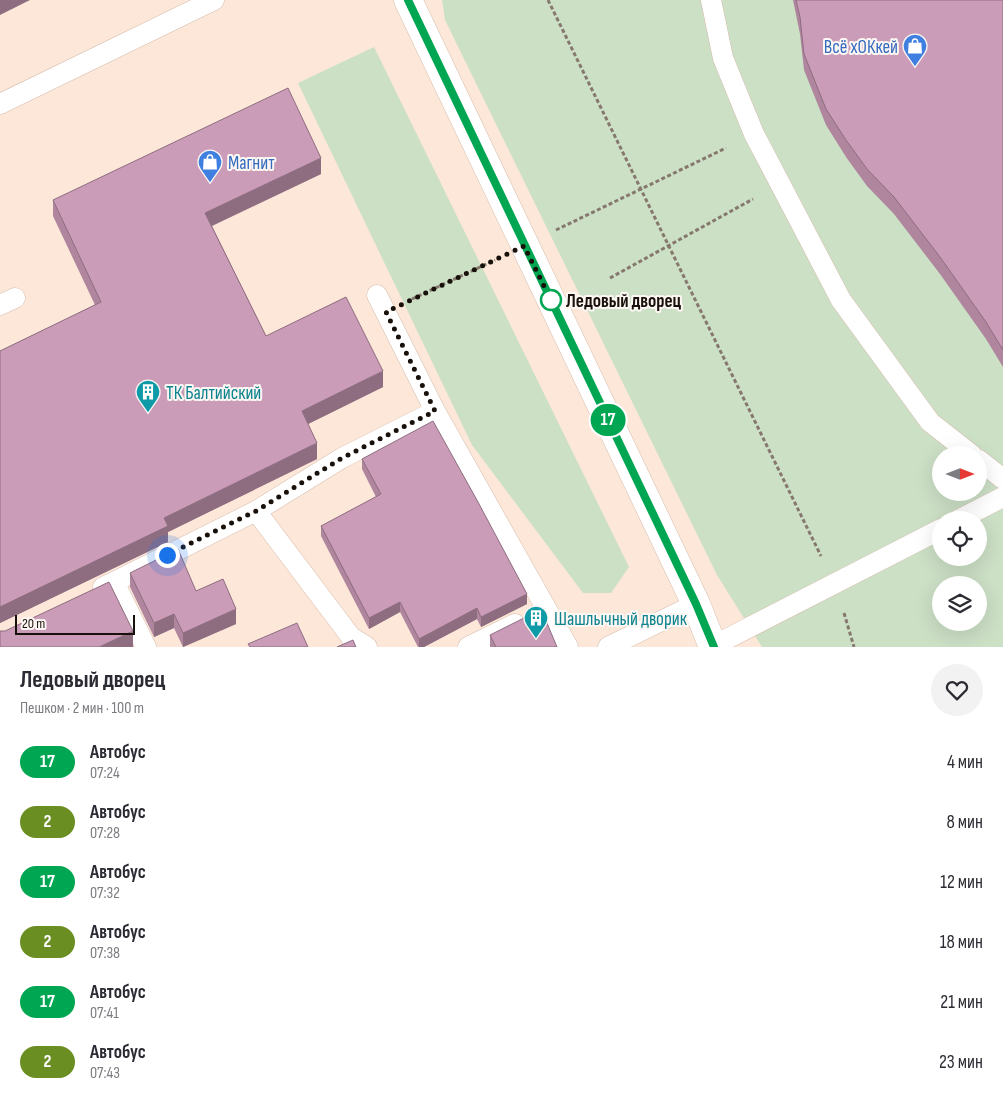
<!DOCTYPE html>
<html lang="ru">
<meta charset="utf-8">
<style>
:root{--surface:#fff;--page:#f2f2f3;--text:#2b2b33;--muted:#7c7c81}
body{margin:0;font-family:"Sofia Sans Condensed",sans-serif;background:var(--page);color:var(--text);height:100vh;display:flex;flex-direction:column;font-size:19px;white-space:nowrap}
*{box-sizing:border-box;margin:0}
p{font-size:16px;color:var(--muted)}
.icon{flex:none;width:28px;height:28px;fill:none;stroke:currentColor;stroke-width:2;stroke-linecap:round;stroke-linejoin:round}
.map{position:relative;height:647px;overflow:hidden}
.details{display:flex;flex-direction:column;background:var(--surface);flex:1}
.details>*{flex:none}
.badge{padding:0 10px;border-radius:16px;font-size:18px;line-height:32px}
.needle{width:32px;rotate:90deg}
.controls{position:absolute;left:932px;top:446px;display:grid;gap:10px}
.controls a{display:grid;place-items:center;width:55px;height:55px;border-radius:50%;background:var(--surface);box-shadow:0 5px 20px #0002;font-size:25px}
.scale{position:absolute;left:15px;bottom:12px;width:120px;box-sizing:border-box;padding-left:5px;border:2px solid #18100a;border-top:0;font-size:14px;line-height:18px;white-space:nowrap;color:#18100a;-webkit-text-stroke:4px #fdf7f4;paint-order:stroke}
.you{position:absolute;width:25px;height:25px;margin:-12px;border:4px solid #fff;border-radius:50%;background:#1a73e8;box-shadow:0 0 0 8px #1a73e833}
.map>.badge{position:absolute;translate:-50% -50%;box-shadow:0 0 0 2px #fff}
.round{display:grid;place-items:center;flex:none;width:52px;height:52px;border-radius:26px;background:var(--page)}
.headline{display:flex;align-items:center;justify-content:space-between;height:85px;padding:0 20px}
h1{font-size:24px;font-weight:700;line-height:38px}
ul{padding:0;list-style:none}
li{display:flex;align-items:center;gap:15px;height:60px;padding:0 20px}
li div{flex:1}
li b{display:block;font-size:19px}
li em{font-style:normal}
li .badge{min-width:55px;font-weight:700;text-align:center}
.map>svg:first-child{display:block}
.green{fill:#cce0c6;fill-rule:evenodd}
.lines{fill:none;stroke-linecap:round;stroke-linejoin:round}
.service-casing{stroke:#d7bdad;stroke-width:21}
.minor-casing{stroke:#d7bdad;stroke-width:29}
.path{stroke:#86786e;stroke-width:3;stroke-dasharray:4 2.5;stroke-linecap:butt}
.service{stroke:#fff;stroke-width:20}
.minor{stroke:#fff;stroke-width:28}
.wall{fill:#af869d}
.shaded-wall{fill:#8e6d80}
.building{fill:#cb9cb7;stroke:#8e6d80}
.line-casing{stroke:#fff;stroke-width:11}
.line{stroke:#00a651;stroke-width:8}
.walk{stroke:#18100a;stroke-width:5;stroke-dasharray:0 9}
.stop-dot{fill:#fff;stroke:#00a651;stroke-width:2.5}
.labels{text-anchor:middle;stroke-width:4;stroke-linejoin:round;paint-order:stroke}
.shop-label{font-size:19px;fill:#366cbe;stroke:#fdf7f4;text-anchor:end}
.stop-label{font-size:19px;font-weight:bold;fill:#18100a;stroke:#fdf7f4;text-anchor:start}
.culture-label{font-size:19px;fill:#0d838f;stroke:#fdf7f4;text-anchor:start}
</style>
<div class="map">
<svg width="1003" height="647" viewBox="0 0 1003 647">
<rect width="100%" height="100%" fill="#fce7d9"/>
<g class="green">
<path d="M442,0h561v647h-241l-45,-72 -272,-555zM941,455h38v37h-38zM941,520h38v38h-38zM941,585h38v37h-38z"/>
<polygon points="374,47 629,567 611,593 583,593 472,445 298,83"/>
</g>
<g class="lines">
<defs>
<g id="service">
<polyline points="711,0 723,58 754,134 841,300 930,422 972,455"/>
<polyline points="0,104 214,0"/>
<polyline points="377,295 435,411"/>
<polyline points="0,305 15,298"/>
<polyline points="979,460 1003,479"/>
<polyline points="256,511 351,637 367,647"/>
<polyline points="958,520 1003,497"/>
<polyline points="114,582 256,511 342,458 435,411 568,647"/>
<polyline points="103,587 114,582 146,647"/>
<polyline points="713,646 941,529"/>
<polyline points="468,647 515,624"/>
<polyline points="608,647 696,604"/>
</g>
<polyline id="minor" points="408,0 696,604 713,647"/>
</defs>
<use href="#service" class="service-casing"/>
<use href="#minor" class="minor-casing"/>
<g class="path">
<polyline points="548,0 821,556"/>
<polyline points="556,230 726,148"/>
<polyline points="610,278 753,199"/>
<polyline points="412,299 495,260"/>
<polyline points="844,613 854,647"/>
</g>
<use href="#service" class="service"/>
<use href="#minor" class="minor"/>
</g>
<g class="wall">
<polygon points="793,0 1003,0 1003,367 986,339 940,274 894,214 867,186 846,157 826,125 804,70 800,34"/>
<polygon points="321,174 212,226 266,336 383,387 308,424 317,459 168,532 168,542 0,623 0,351 95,305 53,216 53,200"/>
<polygon points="362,459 527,604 481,627 477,619 424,647 418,647 400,612 369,629 321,536 321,526 376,497 362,469"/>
<polygon points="130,573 196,591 236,624 183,647 174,628 154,637 130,587"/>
<polygon points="490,635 557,647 490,647"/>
</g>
<g class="shaded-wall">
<polygon points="0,0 30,0 0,15"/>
<polygon points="321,158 321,174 205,229 205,213"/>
<polygon points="383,371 383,387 302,427 302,411"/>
<polygon points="317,443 317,459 168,532 168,542 0,623 0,607 164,518"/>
<polygon points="527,594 527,604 481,627 481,617"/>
<polygon points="400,602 400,612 369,629 369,618"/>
<polygon points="477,608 477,619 424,647 419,647 419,639"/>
<polygon points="236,609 236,624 183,647 183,633"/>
<polygon points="174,614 174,628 154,637 154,623"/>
<polygon points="133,631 133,647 99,647"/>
</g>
<g class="building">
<polygon points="796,0 1003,0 1003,350 986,322 940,257 894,197 867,169 846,140 826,109 804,54 800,17"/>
<polygon points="288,88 321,158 205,213 266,336 346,297 383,371 302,411 317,443 164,518 168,526 0,607 0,351 101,302 53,200"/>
<polygon points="433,421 478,502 527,594 481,617 477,608 419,639 400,602 369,618 321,526 381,494 362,459"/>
<polygon points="178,549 196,591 223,579 236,609 183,633 174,614 154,623 130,573"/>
<polygon points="109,582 133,631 99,647 0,647 0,631 5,631"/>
<polygon points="538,611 541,617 544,616 557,647 496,647 490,635"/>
<polygon points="297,623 308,647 250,647 248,644"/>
<polygon points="353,640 356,647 337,647"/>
</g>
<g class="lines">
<defs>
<polyline id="line" points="408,0 696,604 714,647"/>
</defs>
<use href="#line" class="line-casing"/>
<use href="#line" class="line"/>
<polyline class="walk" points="167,555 256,511 342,458 435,411 386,312 524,246 551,300"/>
</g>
<defs>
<symbol id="shop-pin" viewBox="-11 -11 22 30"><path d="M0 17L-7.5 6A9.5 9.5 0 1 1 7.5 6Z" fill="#3f7fe0" stroke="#fdf7f4"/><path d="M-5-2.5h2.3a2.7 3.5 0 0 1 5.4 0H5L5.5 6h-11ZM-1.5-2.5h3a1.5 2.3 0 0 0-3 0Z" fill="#fff"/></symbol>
<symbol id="building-pin" viewBox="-11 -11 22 30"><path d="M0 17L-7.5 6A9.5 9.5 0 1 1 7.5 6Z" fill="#0f9aa8" stroke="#fdf7f4"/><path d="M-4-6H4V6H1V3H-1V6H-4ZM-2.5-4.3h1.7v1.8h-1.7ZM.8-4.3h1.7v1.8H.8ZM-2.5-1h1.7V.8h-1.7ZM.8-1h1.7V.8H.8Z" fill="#fff"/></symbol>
</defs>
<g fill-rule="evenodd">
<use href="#shop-pin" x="901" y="32" width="28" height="38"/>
<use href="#shop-pin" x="196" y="148" width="28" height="38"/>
<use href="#building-pin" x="134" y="378" width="28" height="38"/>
<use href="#building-pin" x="522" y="604" width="28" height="38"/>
</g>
<circle class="stop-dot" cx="551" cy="300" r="10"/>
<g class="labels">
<g class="shop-label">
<text x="898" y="53">Всё хОКкей</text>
<text x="228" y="169" text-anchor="start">Магнит</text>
</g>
<g class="stop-label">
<text x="566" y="307">Ледовый дворец</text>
</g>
<g class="culture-label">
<text x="166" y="399">ТК Балтийский</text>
<text x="554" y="625">Шашлычный дворик</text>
</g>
</g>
</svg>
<div class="controls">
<a><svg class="needle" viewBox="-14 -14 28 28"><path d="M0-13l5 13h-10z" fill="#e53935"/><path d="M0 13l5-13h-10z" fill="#7c7c81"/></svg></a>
<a><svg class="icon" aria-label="locate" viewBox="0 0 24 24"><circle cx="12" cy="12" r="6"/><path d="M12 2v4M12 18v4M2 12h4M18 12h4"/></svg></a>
<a><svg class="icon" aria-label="layers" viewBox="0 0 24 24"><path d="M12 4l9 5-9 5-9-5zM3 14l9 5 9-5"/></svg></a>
</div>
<div class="scale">20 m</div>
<div class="you" style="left:167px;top:555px"></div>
<b class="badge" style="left:608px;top:420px;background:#00a651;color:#fff">17</b>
</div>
<section class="details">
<div class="headline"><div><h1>Ледовый дворец</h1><p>Пешком · 2 мин · 100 m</p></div><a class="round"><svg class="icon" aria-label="heart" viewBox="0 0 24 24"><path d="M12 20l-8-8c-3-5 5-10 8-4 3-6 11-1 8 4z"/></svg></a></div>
<ul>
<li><span class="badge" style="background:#00a651;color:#fff">17</span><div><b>Автобус</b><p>07:24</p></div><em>4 мин</em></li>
<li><span class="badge" style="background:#6b8e23;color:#fff">2</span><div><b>Автобус</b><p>07:28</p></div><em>8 мин</em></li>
<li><span class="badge" style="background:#00a651;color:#fff">17</span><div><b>Автобус</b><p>07:32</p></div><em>12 мин</em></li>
<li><span class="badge" style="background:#6b8e23;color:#fff">2</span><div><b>Автобус</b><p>07:38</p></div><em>18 мин</em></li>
<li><span class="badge" style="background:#00a651;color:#fff">17</span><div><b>Автобус</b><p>07:41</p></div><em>21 мин</em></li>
<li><span class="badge" style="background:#6b8e23;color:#fff">2</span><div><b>Автобус</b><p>07:43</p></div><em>23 мин</em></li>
</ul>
</section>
